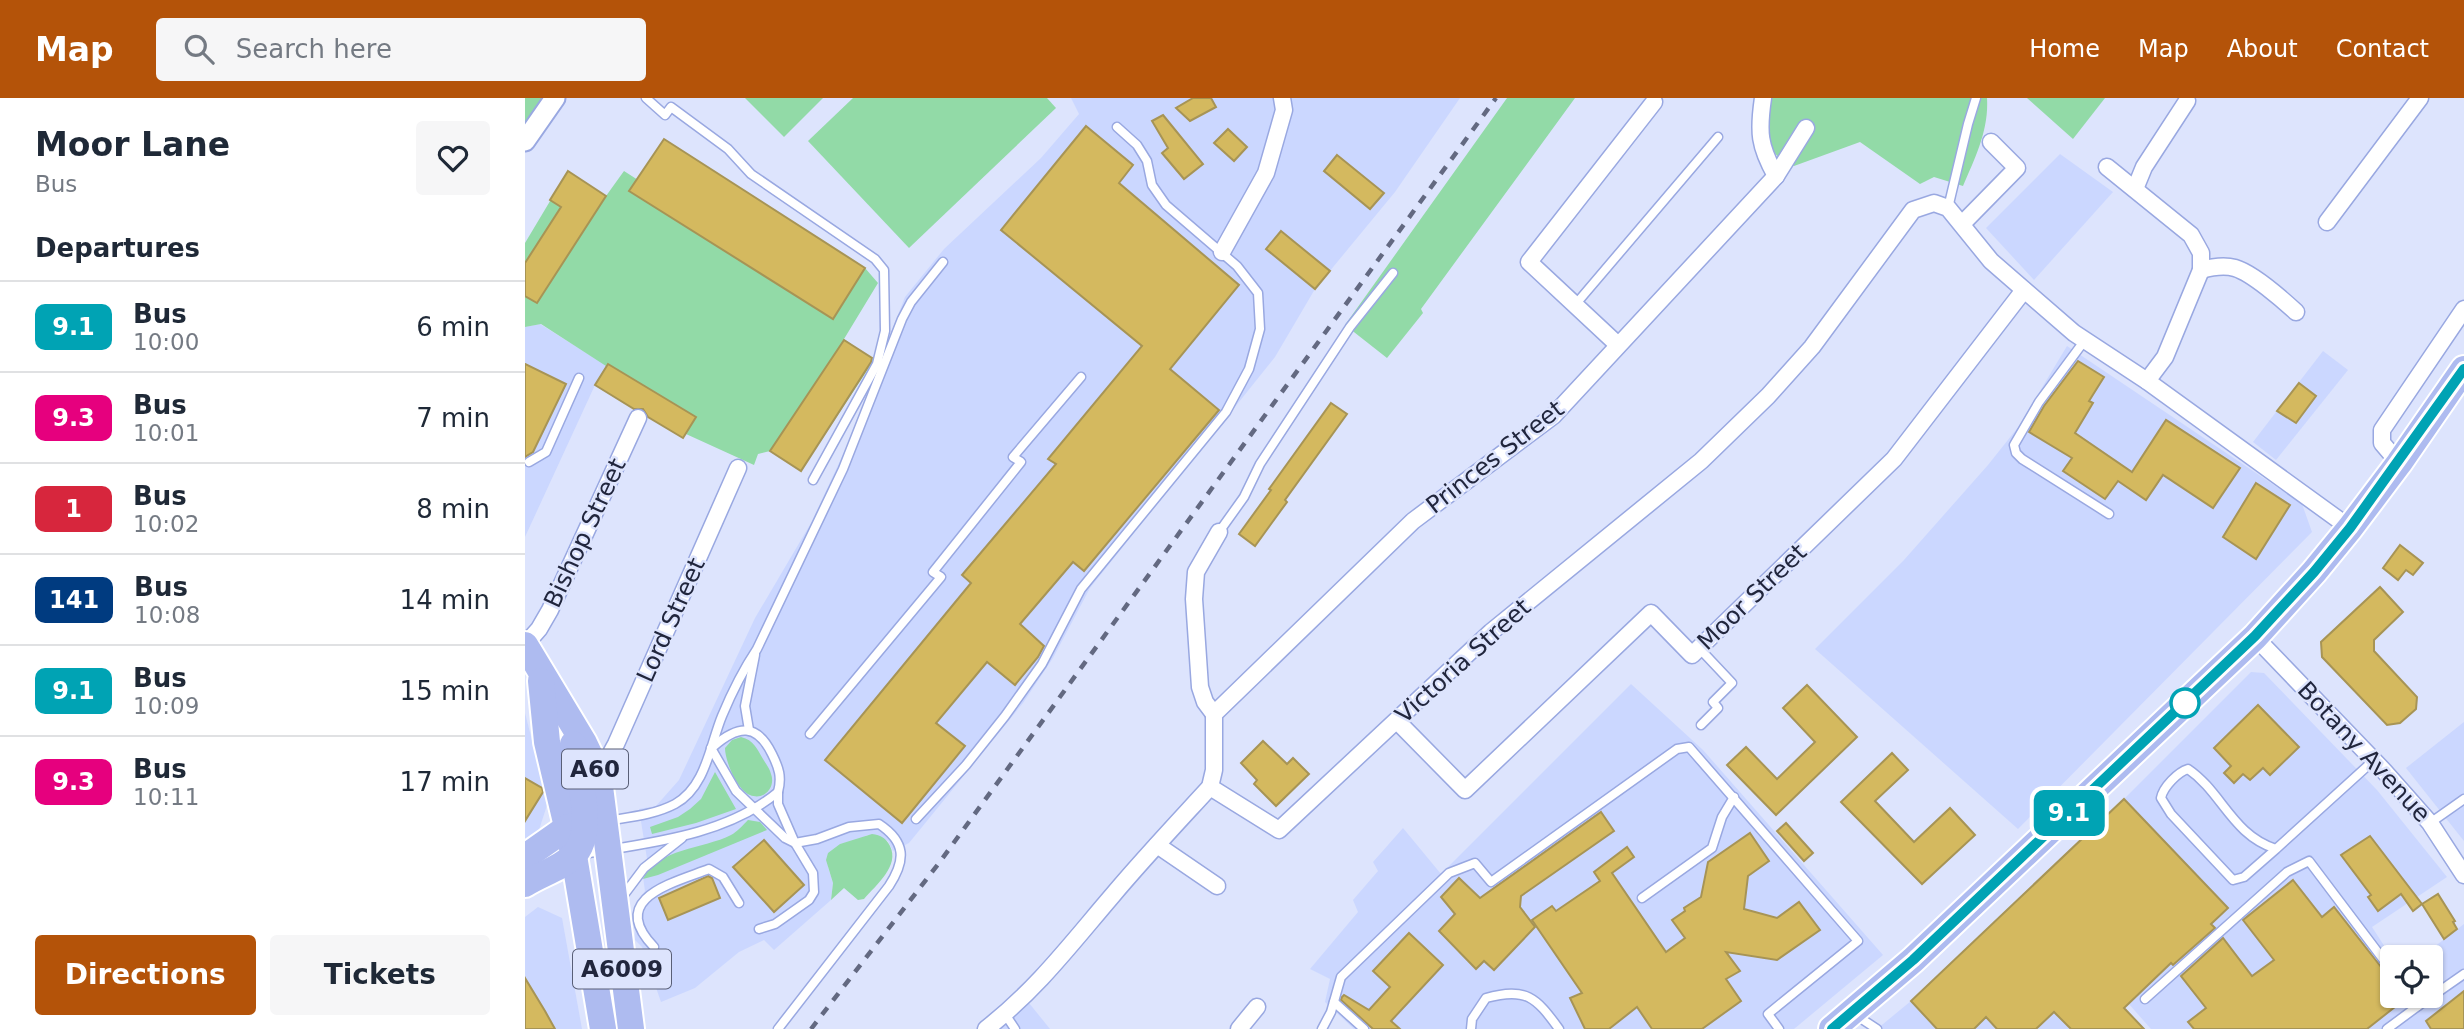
<!DOCTYPE html>
<style>
:root{--surface:#fff;--page:#f6f6f7;--text:#1f2937;--muted:#747a83;--line:#e0e1e3;--accent:#b45309}
body{margin:0;font-family:"DejaVu Sans",sans-serif;background:var(--page);color:var(--text);height:100vh;display:flex;flex-direction:column;font-size:26px;white-space:nowrap}
*{box-sizing:border-box;margin:0}
p{font-size:23px;color:var(--muted)}
.icon{flex:none;width:38px;height:38px;fill:none;stroke:currentColor;stroke-width:2;stroke-linecap:round;stroke-linejoin:round}
.map{position:relative;flex:1;overflow:hidden}
.details{display:flex;flex-direction:column;background:var(--surface);width:525px}
.details>*{flex:none}
.badge{padding:0 14px;border-radius:10px;font-size:24px;line-height:46px}
.controls{position:absolute;left:1855px;top:847px;display:grid;gap:14px}
.controls a{display:grid;place-items:center;width:63px;height:63px;border-radius:7px;background:var(--surface);box-shadow:0 2px 5px #0004;font-size:35px}
.map>.badge{position:absolute;translate:-50% -50%;box-shadow:0 0 0 4px #fff}
h2{padding:0 35px;font-size:26px;line-height:63px}
.round{display:grid;place-items:center;flex:none;width:74px;height:74px;border-radius:7px;background:var(--page)}
.summary{display:flex;align-items:center;justify-content:space-between;height:119px;padding:0 35px}
h1{font-size:33px;font-weight:800;line-height:52px}
.button{display:flex;gap:14px;margin-top:auto;padding:14px 35px}
.button a{flex:1;height:80px;border-radius:7px;background:var(--accent);color:#fff;font-size:28px;font-weight:800;line-height:80px;text-align:center}
.button a+a{background:var(--page);color:var(--text)}
ul{padding:0;list-style:none}
li{display:flex;align-items:center;gap:21px;height:91px;padding:0 35px;border-top:2px solid var(--line)}
li div{flex:1}
li b{display:block;font-size:26px}
li em{font-style:normal}
li .badge{min-width:77px;font-weight:700;text-align:center}
header{display:flex;align-items:center;gap:42px;box-sizing:border-box;height:98px;padding:0 35px;background:var(--accent);color:#fff}
header strong{font-size:33px}
nav{display:flex;gap:38px;margin-inline-start:auto;font-size:24px}
.search{width:490px;height:63px;background:var(--page);display:flex;align-items:center;gap:18px;box-sizing:border-box;padding:0 24px;border-radius:7px;color:var(--muted);font-size:26px}
main{display:flex;flex:1;min-height:0}
.map>svg:first-child{display:block}
.built{fill:#cbd7ff}
.green{fill:#92daa7}
.building{fill:#d4b95f;stroke:#a79455;stroke-width:2}
.lines{fill:none;stroke-linecap:round;stroke-linejoin:round}
.service-casing{stroke:#99a8e1;stroke-width:11}
.minor-casing{stroke:#99a8e1;stroke-width:19}
.tertiary-casing{stroke:#99a8e1;stroke-width:23}
.trunk-casing{stroke:#fff;stroke-width:30}
.service{stroke:#fff;stroke-width:8}
.minor{stroke:#fff;stroke-width:16}
.tertiary{stroke:#fff;stroke-width:19}
.trunk{stroke:#aebbf0;stroke-width:26}
.rail{stroke:#636981;stroke-width:4.5;stroke-dasharray:9 9;stroke-linecap:butt}
.line-casing{stroke:#fff;stroke-width:16}
.line{stroke:#00a3b4;stroke-width:10}
.stop-dot{fill:#fff;stroke:#00a3b4;stroke-width:3.5}
.labels{text-anchor:middle;stroke-width:5;stroke-linejoin:round;paint-order:stroke}
.shield{fill:#dde4fd;stroke:#595f77;stroke-width:2}
.shield-label{font-size:23px;font-weight:bold;fill:#21263d}
.street-label{font-size:24px;fill:#21263d;stroke:#dde4fd}
</style>
<header>
<strong>Map</strong>
<div class="search"><svg class="icon" aria-label="search" viewBox="0 0 24 24"><circle cx="10" cy="10" r="6"/><path d="M15 15l6 6"/></svg>Search here</div>
<nav><a>Home</a><a>Map</a><a>About</a><a>Contact</a></nav>
</header>
<main>
<section class="details">
<div class="summary"><div><h1>Moor Lane</h1><p>Bus</p></div><a class="round"><svg class="icon" aria-label="heart" viewBox="0 0 24 24"><path d="M12 20l-8-8c-3-5 5-10 8-4 3-6 11-1 8 4z"/></svg></a></div>
<h2>Departures</h2>
<ul>
<li><span class="badge" style="background:#00a3b4;color:#fff">9.1</span><div><b>Bus</b><p>10:00</p></div><em>6 min</em></li>
<li><span class="badge" style="background:#e6007e;color:#fff">9.3</span><div><b>Bus</b><p>10:01</p></div><em>7 min</em></li>
<li><span class="badge" style="background:#d7263d;color:#fff">1</span><div><b>Bus</b><p>10:02</p></div><em>8 min</em></li>
<li><span class="badge" style="background:#003b80;color:#fff">141</span><div><b>Bus</b><p>10:08</p></div><em>14 min</em></li>
<li><span class="badge" style="background:#00a3b4;color:#fff">9.1</span><div><b>Bus</b><p>10:09</p></div><em>15 min</em></li>
<li><span class="badge" style="background:#e6007e;color:#fff">9.3</span><div><b>Bus</b><p>10:11</p></div><em>17 min</em></li>
</ul>
<div class="button"><a>Directions</a><a>Tickets</a></div>
</section>
<div class="map">
<svg width="1939" height="931" viewBox="0 0 1939 931">
<rect width="100%" height="100%" fill="#dde4fd"/>
<g class="built">
<polygon points="546,0 935,0 870,94 790,191 750,259 565,490 528,560 498,605 384,745 368,753 363,743 342,737 337,741 315,746 303,769 308,785 306,802 249,852 239,842 214,854 170,890 136,904 117,849 110,842 111,806 120,793 118,779 124,773 114,711 131,708 154,682 230,520 286,425 321,350 380,199 419,151 516,60 554,16"/>
<polygon points="1535,56 1588,94 1509,182 1461,130"/>
<polygon points="15,226 82,268 70,287 0,439 0,229"/>
<polygon points="1542,248 1777,406 1787,434 1493,731 1290,551 1379,462 1463,367 1494,328"/>
<polygon points="1798,253 1823,272 1751,362 1728,344"/>
<polygon points="1726,574 1739,575 1852,692 1922,779 1847,829 1867,860 1867,898 1906,898 1906,859 1896,859 1939,826 1939,931 1626,931 1603,905 1554,931 1352,931 1386,903 1599,701"/>
<polygon points="1106,586 1178,652 1358,857 1269,931 829,931 800,904 805,881 785,871 833,814 828,802 853,773 848,764 878,730 916,776"/>
<polygon points="0,615 23,704 14,732 0,742"/>
<polygon points="1939,624 1939,743 1881,670"/>
<polygon points="13,809 37,820 57,931 0,931 0,819"/>
<polygon points="504,905 525,931 472,931"/>
</g>
<g class="green">
<polygon points="0,0 17,0 0,26"/>
<polygon points="220,0 298,0 259,39"/>
<polygon points="328,0 522,0 531,10 384,150 283,43"/>
<polygon points="982,0 1050,0 896,211 898,215 862,260 820,227"/>
<path d="M1244,0h218c2,32 -12,60 -24,88l-29,-9 -14,7 -60,-42 -66,24c-34,-14 -29,-38 -25,-68z"/>
<polygon points="1502,0 1580,0 1548,41"/>
<polygon points="139,41 340,170 353,185 319,241 349,262 276,373 245,353 233,356 229,367 161,336 158,340 70,287 81,268 16,226 0,229 0,145 43,73 81,98 99,73 113,82"/>
<path d="M216,639c13,3 16,12 22,22 3,5 7,10 8,15 5,13 -7,27 -21,21 -13,-5 -25,-34 -25,-47l7,-8z"/>
<polygon points="190,674 211,711 171,725 127,736 125,729 153,719 165,711 176,701"/>
<path d="M223,722l12,2 7,8 -109,45 -15,4c14,-31 61,-30 88,-44 6,-3 12,-10 17,-15z"/>
<path d="M347,736c9,1 14,4 18,12 10,20 -14,39 -26,53l-6,1 -14,-12 -13,12 2,-17 -7,-23 2,-7 12,-9z"/>
</g>
<g class="building">
<polygon points="668,0 686,0 691,9 665,23 651,10"/>
<polygon points="638,17 678,66 659,81 637,55 643,50 627,23"/>
<polygon points="561,28 608,67 594,85 714,187 645,271 694,312 559,473 548,464 495,526 519,548 513,559 490,587 462,564 411,625 440,648 377,725 300,662 446,485 437,477 531,366 523,361 617,248 476,132"/>
<polygon points="703,31 722,49 709,63 689,45"/>
<polygon points="139,41 340,170 308,221 104,93"/>
<polygon points="812,57 859,95 845,111 799,73"/>
<polygon points="43,73 81,98 12,205 0,198 0,165 36,109 25,102"/>
<polygon points="756,133 805,173 790,191 741,151"/>
<polygon points="319,242 347,260 346,264 276,373 245,353"/>
<polygon points="1553,263 1579,279 1564,303 1568,305 1550,335 1607,374 1641,322 1715,370 1688,410 1638,377 1621,402 1593,383 1580,401 1538,373 1547,360 1504,334 1519,308"/>
<polygon points="0,266 41,286 8,354 0,359"/>
<polygon points="83,266 171,319 158,340 123,319 118,311 109,311 70,287"/>
<polygon points="1774,285 1791,298 1771,325 1752,313"/>
<polygon points="806,305 822,316 760,402 762,404 730,448 714,436 746,392 744,391"/>
<polygon points="1731,385 1765,407 1731,461 1698,439"/>
<polygon points="1875,447 1898,465 1888,477 1881,472 1873,482 1858,470"/>
<polygon points="1855,489 1878,514 1849,542 1849,553 1892,599 1891,611 1875,625 1862,627 1797,559 1796,544"/>
<polygon points="1282,587 1332,639 1251,717 1202,667 1221,649 1252,681 1290,644 1258,610"/>
<polygon points="1733,607 1774,649 1745,677 1738,670 1725,682 1718,676 1709,685 1699,675 1706,668 1689,650"/>
<polygon points="738,643 762,666 768,660 784,676 751,708 729,686 732,682 716,665"/>
<polygon points="1367,655 1383,672 1350,703 1389,744 1425,710 1450,737 1397,786 1316,704"/>
<polygon points="0,680 17,690 18,694 0,723"/>
<polygon points="1599,701 1703,810 1686,826 1690,830 1648,867 1646,865 1599,910 1619,931 1546,931 1529,914 1511,931 1472,931 1461,919 1449,931 1412,931 1386,903"/>
<polygon points="1076,714 1089,733 996,798 995,809 1010,829 969,872 959,863 951,871 914,833 930,816 916,799 934,780 955,800"/>
<polygon points="1261,725 1288,755 1279,763 1252,733"/>
<polygon points="1225,735 1244,763 1223,778 1219,811 1252,820 1274,804 1295,832 1252,862 1201,854 1215,873 1201,881 1216,903 1177,931 1127,931 1112,909 1084,931 1060,931 1045,900 1057,895 1007,822 1027,808 1031,813 1075,783 1069,774 1102,749 1109,759 1087,775 1141,854 1160,840 1147,822 1160,813 1159,810 1176,799 1183,764"/>
<polygon points="1845,738 1897,806 1913,796 1930,823 1928,824 1932,831 1919,841 1897,806 1888,813 1876,796 1853,813 1843,799 1846,797 1816,757"/>
<polygon points="239,742 279,787 249,814 208,769"/>
<polygon points="183,778 187,780 195,800 143,822 134,800"/>
<polygon points="1768,782 1797,819 1809,809 1867,883 1867,898 1880,898 1880,901 1842,931 1669,931 1663,924 1681,910 1656,878 1698,840 1727,878 1749,862 1718,822"/>
<polygon points="884,835 918,867 866,923 875,931 848,931 816,902 817,899 819,897 844,912 865,889 848,873"/>
<polygon points="0,880 20,913 30,931 0,931"/>
<polygon points="1939,893 1939,931 1906,931 1901,923"/>
</g>
<g class="lines">
<defs>
<g id="service">
<polyline points="121,0 140,17 146,9 203,51 226,76 350,161 359,172 360,233 352,266 288,382"/>
<polyline points="1423,110 1443,26 1451,0"/>
<polyline points="1050,207 1193,39"/>
<polyline points="1560,242 1514,304 1489,347 1491,355 1497,361 1584,416"/>
<polyline points="4,364 21,354 54,280"/>
<polyline points="694,434 719,399 735,366 825,229 868,175"/>
<polyline points="1174,550 1207,585 1188,604 1193,610 1176,627"/>
<polyline points="224,632 220,608 230,557"/>
<polyline points="285,636 416,479 408,474 496,364 488,359 556,279"/>
<path d="M186,650l25,43 49,47 10,5 22,-4 32,-12 30,-3c27,18 27,36 10,62l-111,143"/>
<polyline points="391,721 441,667 480,618 517,566 556,491 701,314 724,271 735,231 733,195 712,168 641,107 627,87 622,63 612,47 592,29"/>
<path d="M82,723c23,-4 47,-6 68,-17 31,-17 35,-59 47,-88 10,-24 21,-46 35,-67l86,-180 59,-150 9,-17 32,-40"/>
<polyline points="1905,725 1939,701"/>
<path d="M1751,751l-32,28 -11,3 -62,-66 -10,-16c2,-11 17,-26 27,-29 34,23 44,66 88,80l97,-88"/>
<path d="M58,756c65,-11 142,-18 195,-62 4,-15 1,-24 -6,-38 -15,-31 -34,-29 -58,-8"/>
<polyline points="1117,800 1187,750 1197,719 1209,699"/>
<polyline points="95,802 119,770 157,740"/>
<polyline points="234,831 250,826 284,802 289,794 288,775 270,745 253,706 253,694"/>
<path d="M129,849c-47,-49 19,-64 55,-78l14,8 16,26"/>
<polyline points="1886,898 1893,908 1939,876"/>
<polyline points="1620,901 1762,774 1784,763 1867,873"/>
<polyline points="809,904 839,931"/>
<polyline points="480,916 490,931"/>
<polyline points="1329,916 1352,931"/>
<polyline points="797,931 806,914 816,879 924,775 950,765 966,784 1152,651 1164,649 1333,843 1243,916 1254,931"/>
<path d="M946,931l1,-10 14,-21c40,-11 50,-1 73,31"/>
<polyline points="1862,931 1893,908"/>
</g>
<g id="minor">
<path d="M1238,0c-5,34 -4,48 13,78"/>
<polyline points="1582,69 1666,137 1676,155 1676,172 1640,259 1622,283"/>
<polyline points="1610,91 1619,69 1662,3"/>
<polyline points="1802,124 1895,0"/>
<polyline points="1437,126 1492,70 1466,44"/>
<polyline points="697,154 741,75 759,12 757,0"/>
<path d="M1676,172c11,-3 23,-5 34,-2 17,5 48,32 61,44"/>
<polyline points="1093,247 1004,164 1129,4"/>
<polyline points="1874,365 1857,345 1857,332 1939,211"/>
<polyline points="1730,539 1859,673 1905,725 1939,777"/>
<polyline points="0,547 14,531 25,512 113,320"/>
<polyline points="689,616 680,604 675,589 669,501 671,474 694,434"/>
<polyline points="872,623 940,692 1126,515 1167,557 1369,361 1499,192"/>
<polyline points="69,666 85,657 91,646 213,370"/>
<polyline points="685,689 754,732 966,534 1176,363 1243,298 1287,249 1388,112 1409,105 1423,110 1466,163 1549,235 1622,283 1825,430"/>
<polyline points="632,747 692,788"/>
<path d="M461,931c51,-40 84,-84 126,-133 31,-37 65,-73 98,-109l4,-17v-56l199,-193 140,-105 223,-240 30,-48"/>
<polyline points="714,931 732,909"/>
</g>
<polyline id="tertiary" points="0,43 30,0"/>
<g id="trunk">
<polyline points="0,547 59,645 69,666 75,689 106,931"/>
<polyline points="16,583 22,644 49,758 78,931"/>
<polyline points="0,759 43,729 57,727"/>
<path d="M0,786c15,-10 35,-15 48,-28 24,-23 5,-82 0,-112"/>
<polyline points="1307,931 1388,862 1730,539 1789,474 1825,430 1874,365 1939,271"/>
</g>
</defs>
<use href="#service" class="service-casing"/>
<use href="#minor" class="minor-casing"/>
<use href="#tertiary" class="tertiary-casing"/>
<use href="#trunk" class="trunk-casing"/>
<use href="#service" class="service"/>
<use href="#minor" class="minor"/>
<use href="#tertiary" class="tertiary"/>
<use href="#trunk" class="trunk"/>
<polyline class="rail" points="286,931 414,765 971,0"/>
</g>
<g class="lines">
<defs>
<polyline id="line" points="1307,931 1388,862 1730,538 1789,474 1825,430 1939,271"/>
</defs>
<use href="#line" class="line-casing"/>
<use href="#line" class="line"/>
</g>
<circle class="stop-dot" cx="1660" cy="605" r="14"/>
<g class="labels">
<g class="shield">
<rect x="37" y="651.5" width="66" height="39" rx="5"/>
<rect x="48" y="851.5" width="98" height="39" rx="5"/>
</g>
<g class="shield-label">
<text x="70" y="679">A60</text>
<text x="97" y="879">A6009</text>
</g>
<g class="street-label">
<text transform="translate(970 359) rotate(-38)" y="8">Princes Street</text>
<text transform="translate(60 435) rotate(-65)" y="8">Bishop Street</text>
<text transform="translate(1227 499) rotate(-44)" y="8">Moor Street</text>
<text transform="translate(146 522) rotate(-66)" y="8">Lord Street</text>
<text transform="translate(938 563) rotate(-42)" y="8">Victoria Street</text>
<text transform="translate(1839 654) rotate(47)" y="8">Botany Avenue</text>
</g>
</g>
</svg>
<div class="controls">
<a><svg class="icon" aria-label="locate" viewBox="0 0 24 24"><circle cx="12" cy="12" r="6"/><path d="M12 2v4M12 18v4M2 12h4M18 12h4"/></svg></a>
</div>
<b class="badge" style="left:1544px;top:715px;background:#00a3b4;color:#fff">9.1</b>
</div>
</main>
